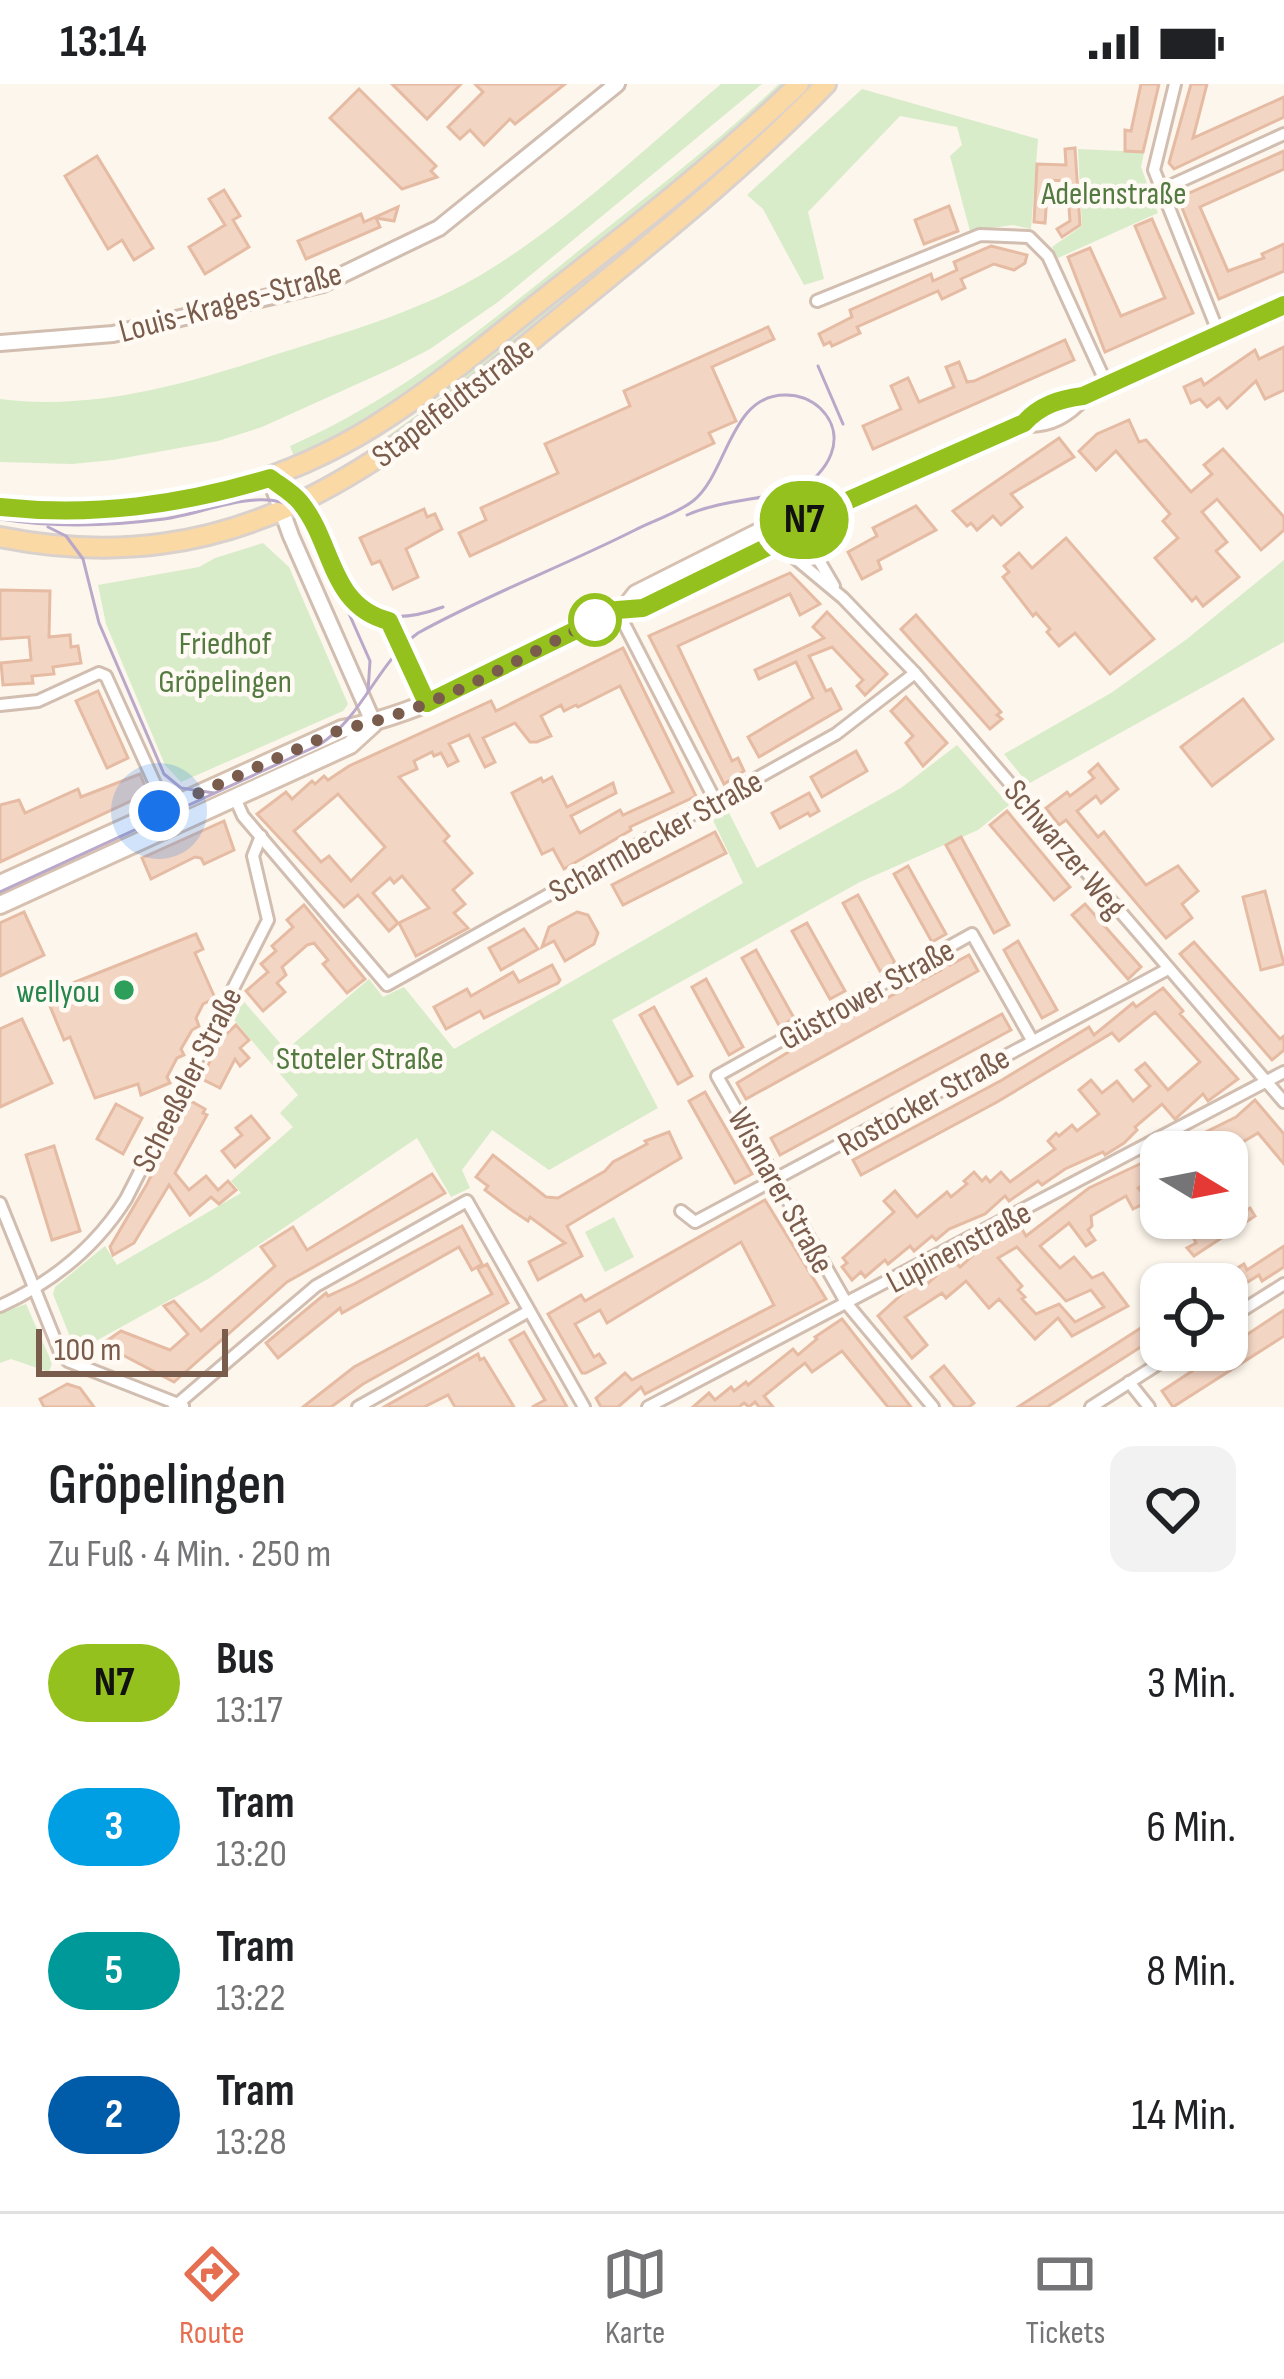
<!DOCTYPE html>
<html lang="de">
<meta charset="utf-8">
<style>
:root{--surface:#fff;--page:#f2f2f2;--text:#202124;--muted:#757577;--line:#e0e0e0;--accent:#e76f51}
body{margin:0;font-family:"Sofia Sans Condensed",sans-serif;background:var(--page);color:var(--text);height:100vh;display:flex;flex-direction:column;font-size:45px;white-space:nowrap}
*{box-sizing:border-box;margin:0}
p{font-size:39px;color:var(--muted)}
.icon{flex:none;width:66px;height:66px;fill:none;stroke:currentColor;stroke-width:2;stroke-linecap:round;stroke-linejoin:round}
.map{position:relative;height:1323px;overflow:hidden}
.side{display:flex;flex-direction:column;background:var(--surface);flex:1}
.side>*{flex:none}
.badge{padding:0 24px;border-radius:39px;font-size:42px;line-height:78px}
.needle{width:78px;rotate:100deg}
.tools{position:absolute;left:1140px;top:1047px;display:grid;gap:24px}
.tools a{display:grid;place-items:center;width:108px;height:108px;border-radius:24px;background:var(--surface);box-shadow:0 3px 9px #0004;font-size:60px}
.scale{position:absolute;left:36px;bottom:30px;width:192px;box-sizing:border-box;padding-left:12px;border:6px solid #7a5c4d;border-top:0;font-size:33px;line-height:42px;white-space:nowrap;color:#7a5c4d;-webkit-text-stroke:9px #fffaf3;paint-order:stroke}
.you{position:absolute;width:60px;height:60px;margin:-30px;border:9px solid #fff;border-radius:50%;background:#1a73e8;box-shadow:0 0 0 18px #1a73e833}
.map>.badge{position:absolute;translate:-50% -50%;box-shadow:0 0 0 6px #fff}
.round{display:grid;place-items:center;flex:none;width:126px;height:126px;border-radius:24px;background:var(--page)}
.headline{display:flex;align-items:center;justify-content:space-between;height:204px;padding:0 48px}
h1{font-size:57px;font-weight:600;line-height:90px}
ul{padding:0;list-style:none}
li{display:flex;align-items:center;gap:36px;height:144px;padding:0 48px}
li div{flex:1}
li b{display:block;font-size:45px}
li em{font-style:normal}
li .badge{min-width:132px;font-weight:700;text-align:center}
.status{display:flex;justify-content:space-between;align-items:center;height:84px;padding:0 60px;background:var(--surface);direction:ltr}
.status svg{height:33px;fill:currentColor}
.menu{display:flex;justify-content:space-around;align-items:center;height:168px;border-top:3px solid var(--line);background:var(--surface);font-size:33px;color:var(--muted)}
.menu a{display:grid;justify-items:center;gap:6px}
.menu .selected{color:var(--accent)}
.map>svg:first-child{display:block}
.green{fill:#d8ecc9}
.building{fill:#f3d5c3;stroke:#e6bba3;stroke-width:3;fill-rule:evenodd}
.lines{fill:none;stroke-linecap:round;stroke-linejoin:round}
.minor-casing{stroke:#d1beb0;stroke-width:16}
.tertiary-casing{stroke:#d1beb0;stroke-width:20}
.secondary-casing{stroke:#d6c0b0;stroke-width:22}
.primary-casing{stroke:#dad1cd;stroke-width:24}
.minor{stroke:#fff;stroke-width:10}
.tertiary{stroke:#fff;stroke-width:14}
.secondary{stroke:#fff;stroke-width:16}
.primary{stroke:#fbd9a5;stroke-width:18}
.tram{stroke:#b9a8c9;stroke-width:3}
.line-casing{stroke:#fff;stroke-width:27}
.line{stroke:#95c11f;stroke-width:18}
.walk{stroke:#7a5c4d;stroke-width:12;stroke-dasharray:0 21.6}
.stop-dot{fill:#fff;stroke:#95c11f;stroke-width:6}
.leisure-dot{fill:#2e9e5b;stroke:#fffaf3;stroke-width:4.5}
.labels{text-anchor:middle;stroke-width:9;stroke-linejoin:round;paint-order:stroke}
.park-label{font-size:33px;fill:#537a41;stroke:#fffaf3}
.street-label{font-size:33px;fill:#7a5c4d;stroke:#fffaf3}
.leisure-label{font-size:33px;fill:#27864d;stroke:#fffaf3;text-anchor:end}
</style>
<div class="status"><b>13:14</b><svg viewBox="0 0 49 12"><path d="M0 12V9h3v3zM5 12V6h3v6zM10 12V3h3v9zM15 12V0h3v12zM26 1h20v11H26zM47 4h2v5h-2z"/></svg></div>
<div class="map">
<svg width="1284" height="1323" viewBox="0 0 1284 1323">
<rect width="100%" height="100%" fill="#fdf6ec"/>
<g class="green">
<path d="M721,0h41l-264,218 -68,47 -35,18 -133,60 -44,14 -105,19 -41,4 -72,-2v-63c86,11 172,-11 253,-37 66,-22 135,-40 198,-71 93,-46 191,-140 270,-207z"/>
<path d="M779,0h10c-80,71 -162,138 -246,205 -80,64 -155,126 -248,170l-5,-13c112,-49 203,-126 297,-202 65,-52 132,-103 192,-160z"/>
<polygon points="811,0 821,0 756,64 408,348 334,391 440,314 477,278 686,111 766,44"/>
<polygon points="862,5 1038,55 1031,145 1013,141 970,147 950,72 962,61 957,43 900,32 808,128 824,195 804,201 763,125 747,111"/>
<polygon points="1078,65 1144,68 1141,83 1158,129 1058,174 1052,163 1082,142"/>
<polygon points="263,459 289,483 348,620 343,627 181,698 165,681 106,540 98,501 199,483 215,474"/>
<polygon points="1284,476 1284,558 1028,700 1004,670 1111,609 1187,555"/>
<polygon points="957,661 1009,721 978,746 860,798 612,936 658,1024 549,1086 492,1046 462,1086 470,1104 451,1113 417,1054 208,1195 76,1268 53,1210 55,1203 105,1162 117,1181 241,1109 231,1097 293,1043 280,1029 298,1011 230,931 240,913 286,966 369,895 383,913 404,903 454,965 743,799 711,732 726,723 757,784 901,704"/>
<polygon points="614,1133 634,1173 605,1188 585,1148"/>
<polygon points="26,1220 52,1279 49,1288 11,1275 0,1279 0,1229"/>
</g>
<g class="building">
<polygon points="392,0 461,0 427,35"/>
<polygon points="475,0 565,0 515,40 510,35 484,61 470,46 460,55 448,43 483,8"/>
<polygon points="1141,0 1159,0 1143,68 1125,67 1125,46 1131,47"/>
<polygon points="1191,0 1207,0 1193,54 1284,13 1284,33 1174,85 1169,79"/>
<polygon points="359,5 436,82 431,87 437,93 402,105 330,34"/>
<polygon points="1075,64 1080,141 1062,153 1057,145 1070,137 1067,97 1048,96 1045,139 1034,138 1037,80 1066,81 1065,65"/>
<polygon points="1284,67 1284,85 1200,123 1228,187 1264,174 1262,170 1284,160 1284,187 1219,215 1178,114"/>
<polygon points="97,72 153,164 134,176 122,156 108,165 65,92"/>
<polygon points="224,106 240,132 233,136 249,163 205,190 189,163 225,141 209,115"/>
<polygon points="949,122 958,147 924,160 915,136"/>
<polygon points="398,123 394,137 376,134 380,143 306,175 298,157 361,130 364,138"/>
<polygon points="1152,135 1193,229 1105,268 1068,173 1090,164 1121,232 1165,214 1135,142"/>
<polygon points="991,162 1027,171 1025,179 1014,186 994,180 961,195 965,204 942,215 938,207 857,243 860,249 832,262 830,258 824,261 819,250 852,233 850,226 931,190 933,197 957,186 954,178"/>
<polygon points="768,243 774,255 712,283 736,337 709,349 714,359 470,472 459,449 486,436 481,424 558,389 545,360 630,322 624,307"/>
<polygon points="1065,256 1074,276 873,365 863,342 901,325 891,302 908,294 919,318 954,303 946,283 959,278 967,298 974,297"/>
<polygon points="1284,263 1284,306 1265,315 1256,297 1227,324 1219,314 1207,323 1200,315 1191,319 1184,303 1201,295 1204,301 1255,266 1259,275"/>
<polygon points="1129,336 1139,358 1146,356 1191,408 1212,390 1204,381 1223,365 1284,433 1284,446 1261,466 1217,415 1202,428 1227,458 1216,467 1239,493 1203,522 1196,513 1192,517 1155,474 1178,454 1163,437 1170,430 1116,367 1096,386 1079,367 1097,350"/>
<polygon points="1059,354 1074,373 1011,410 1022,423 1001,441 993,432 977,446 971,439 967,442 953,427"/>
<polygon points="916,422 936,446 878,477 881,485 862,495 848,468 877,452 873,444"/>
<polygon points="424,425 427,433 435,430 442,445 406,465 418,493 393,505 380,477 372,480 360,454"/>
<polygon points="1066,454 1154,555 1110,590 1075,549 1059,562 1047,548 1050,545 1036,529 1033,532 1003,493 1009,488 1004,482 1019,469 1032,484"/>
<polygon points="790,489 820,520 800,531 790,510 678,562 732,677 738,674 744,687 724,700 649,552"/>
<polygon points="0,506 50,507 49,553 70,551 71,563 78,562 81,579 53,583 54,590 32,592 33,599 3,601 1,579 31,576 29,553 0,555"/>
<polygon points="827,528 887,590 865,611 857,602 863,596 832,563 809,572 826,607 831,605 841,625 759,673 748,653 813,614 796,578 759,595 755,586 824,554 813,543"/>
<polygon points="916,531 1001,628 997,631 1002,635 990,645 901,545"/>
<path d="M623,564l73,148 -66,31 1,3 -67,39 -11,-20 -11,5 -30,-61 29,-15 2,4 9,-5 15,30 46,-24 3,10 -45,23 9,17 40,-23 3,5 50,-23 -53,-106 -42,21 -2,-2 -12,6 -3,-6 -20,11 10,20 -14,6h-7l-15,-19 -32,15 12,24 -10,5 -16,-32 -20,9 9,17 -10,5 -7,-13 -7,3 -2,-4 -18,9 3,8 -18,8 50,59 -5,5 28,32 -19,17 12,14 -11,9 14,15 -52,28 -17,-33 30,-15 -27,-32 -8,7 -4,-5 -17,15 25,30 -9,8 -31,-36 -14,12 -87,-93 29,-22 6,7 20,-18 3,3 9,-8 4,4 21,-14 142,-65 5,10zM338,710l47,53 -34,34 -22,-25 -8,6 -27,-31z"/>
<polygon points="98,607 128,674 107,684 76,617"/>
<polygon points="906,613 947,659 923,682 906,659 913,652 891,627"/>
<polygon points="1243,615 1273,655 1212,702 1181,663"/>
<polygon points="856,667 867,687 822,713 811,693"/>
<polygon points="1098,680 1118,705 1101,719 1096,712 1077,727 1098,753 1104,748 1146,801 1178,782 1198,807 1182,820 1192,834 1166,854 1066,736 1059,741 1046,724 1067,708 1070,712 1094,694 1089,688"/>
<polygon points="140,690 148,709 0,778 0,721 19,716 25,729 78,705 81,713"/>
<polygon points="809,709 819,727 810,732 808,729 780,744 772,729"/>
<polygon points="1007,727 1070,803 1054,816 990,741"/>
<polygon points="224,737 234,766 204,780 201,774 195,773 151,795 142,774"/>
<polygon points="715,748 726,769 623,821 612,801"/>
<polygon points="961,753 1009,841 994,849 946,761"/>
<polygon points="908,782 946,850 932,858 894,790"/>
<polygon points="1265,807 1284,880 1261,886 1243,813"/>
<polygon points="858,811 895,879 880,887 843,819"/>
<polygon points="1085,820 1141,883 1128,895 1072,831"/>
<polygon points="304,821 365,895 347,909 323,880 328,876 314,859 307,861 282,883 286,891 277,899 285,908 263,927 246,907 268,888 261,880 276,867 272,862 293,843 287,836"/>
<polygon points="24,828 44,871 0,892 0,839"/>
<polygon points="577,828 588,831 598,849 594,860 565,877 554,857 542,863 549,843"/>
<polygon points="807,839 845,907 830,915 792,847"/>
<polygon points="524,845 538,865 501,886 489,864"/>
<polygon points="196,850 203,865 195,869 215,914 203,920 196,934 199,942 192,946 181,965 184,971 177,974 167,993 170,999 141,1011 138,1000 95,1014 70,953 64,956 47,915 62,908 60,904"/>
<polygon points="1018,857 1057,926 1042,934 1004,866"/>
<polygon points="1194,858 1280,955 1284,952 1284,966 1272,976 1180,870"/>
<polygon points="756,866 794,934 780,943 742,874"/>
<polygon points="969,871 978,887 746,1015 737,999 825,946 941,886 939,882 948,878 950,881"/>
<polygon points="552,881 560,896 558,899 484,934 480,927 446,945 434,923 467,905 471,912 513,888 519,898"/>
<polygon points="706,895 743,963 729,971 692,903"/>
<polygon points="1163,904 1183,927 1180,930 1238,995 1208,1017 1203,1010 1175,1035 1162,1020 1135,1043 1137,1046 1124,1059 1105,1071 1103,1068 1065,1085 1042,1101 1038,1097 1009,1117 1005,1112 985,1130 949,1145 936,1156 932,1152 914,1167 910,1162 888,1180 885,1176 865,1193 861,1188 852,1196 842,1183 847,1179 843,1174 894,1128 884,1117 895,1107 917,1133 947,1108 951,1113 967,1100 964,1097 974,1088 982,1097 986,1093 990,1098 1001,1088 1010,1098 1055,1065 1048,1057 1056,1049 1059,1052 1072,1041 1077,1047 1099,1030 1079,1006 1091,996 1102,1009 1117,997 1133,1017 1150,1002 1136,986 1145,979 1168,1006 1200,978 1155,928 1119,957 1112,949 997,1018 861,1091 853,1076 1002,996 1089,943 1094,951 1133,919 1136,923"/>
<polygon points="654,923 692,992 678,1000 640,931"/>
<polygon points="1002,930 1011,946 780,1071 771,1054"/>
<polygon points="22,935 52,999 0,1023 0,945"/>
<polygon points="236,941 249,956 240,964 249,974 240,982 235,975 220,1004 202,995 219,957"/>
<polygon points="705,1008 752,1090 735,1099 689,1017"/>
<polygon points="189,1016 205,1025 203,1029 207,1031 175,1089 189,1106 206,1092 218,1106 228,1097 236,1106 219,1120 211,1113 190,1131 169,1101 134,1159 113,1171 110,1163 147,1100"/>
<polygon points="1255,1016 1284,1050 1284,1080 1258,1049 1226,1068 1165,1068 1236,1033"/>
<polygon points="116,1020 142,1034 123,1070 97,1055"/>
<polygon points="251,1032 269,1054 235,1083 222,1067 242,1051 236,1044"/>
<polygon points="669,1048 681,1074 567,1142 582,1172 538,1196 529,1178 565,1159 530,1133 528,1137 513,1127 485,1106 488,1102 476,1093 493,1071 546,1113 558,1114 605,1087 613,1078 647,1060 645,1057"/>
<polygon points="54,1062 80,1147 52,1156 26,1071"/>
<path d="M1161,1070v19l-23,15 11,13 -16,8 -7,-13 -35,20 1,10 -4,4 7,10 -9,6 -17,-23 -29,23 20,22 14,-11 18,21 11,-5 25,33 -56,30 -14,-18 -23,21 -36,-40 -10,9 -23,-27 -20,17 -4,-5 -37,24 22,28 -15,13 -34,-42 44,-40 6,7 26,-23 6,7 22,-20 37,-23 7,12 63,-48zM1017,1163l49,54 25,-11 13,17 -29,15 -16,-18 -23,10 -14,-15 3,-2 -7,-7 4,-4 -24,-28z"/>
<polygon points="432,1090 445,1109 287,1198 174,1298 102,1260 121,1247 170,1266 188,1250 164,1222 174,1217 201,1247 275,1182 261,1163 266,1160 293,1143 307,1166"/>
<polygon points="765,1116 826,1215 645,1310 641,1303 618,1323 601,1323 596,1314 625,1289 632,1296 774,1221 741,1158 607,1239 600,1226 575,1240 594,1273 599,1270 605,1279 586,1289 582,1289 548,1230 581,1211 585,1217"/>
<polygon points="1250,1124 1255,1132 1194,1172 1187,1164 1196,1159 1184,1134 1195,1134 1204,1153"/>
<polygon points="462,1142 482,1180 472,1186 459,1163 342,1229 340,1224 278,1274 266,1259 326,1209 328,1212 354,1200"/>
<polygon points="1284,1162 1284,1183 1262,1197 1259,1191 1227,1211 1227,1200 1211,1200 1244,1180 1247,1186"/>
<polygon points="487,1180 508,1219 363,1300 331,1323 303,1323 354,1283 492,1210 478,1185"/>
<polygon points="1284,1226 1284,1252 1173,1323 1162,1307"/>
<polygon points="1161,1231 1161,1250 1047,1323 1018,1323"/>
<polygon points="842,1235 911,1323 888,1323 842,1267 812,1288 805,1279 796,1286 764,1312 773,1323 759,1323 755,1318 749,1323 744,1319 739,1323 693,1323 709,1309 715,1316 731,1303 734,1307 746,1298 748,1301 793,1265 798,1271 817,1255 815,1253"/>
<polygon points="524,1248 549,1291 567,1323 532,1323 545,1316 510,1256"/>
<polygon points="478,1270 480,1276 484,1274 514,1323 455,1323 448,1311 424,1323 384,1323"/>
<polygon points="944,1282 974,1319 969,1323 955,1323 931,1293"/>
<polygon points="67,1300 80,1304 94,1323 44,1323 40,1315"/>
</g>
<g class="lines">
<defs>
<g id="minor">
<polyline points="1175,0 1154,86 1219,250"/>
<polyline points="1161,106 1284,50"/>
<polyline points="817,217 980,151 1029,153 1048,172 1107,301"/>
<polyline points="797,439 834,502"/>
<polyline points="781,454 789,469 843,514 915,589 1284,1018"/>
<polyline points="617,526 716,718"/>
<polyline points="0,621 38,617 99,589 106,592 166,724"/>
<polyline points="234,712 243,732 387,901 836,650 915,589"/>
<polyline points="0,1119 60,1268 68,1277 183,1322"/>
<polyline points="681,1127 695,1138 1168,885"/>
<path d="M0,1222c53,-24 95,-58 126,-107l142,-279 -15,-64 8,-20"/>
<polyline points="1227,1236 1284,1200"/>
<polyline points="1129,1298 1149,1323"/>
<polyline points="174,1323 316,1202 467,1117 584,1323"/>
<polyline points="358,1323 529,1227"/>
<polyline points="648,1323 1284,988"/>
<polyline points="933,1323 847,1220 717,992 972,850 1032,956"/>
<polyline points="1091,1323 1180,1266"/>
</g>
<g id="tertiary">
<polyline points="0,259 113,250 323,200 439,144 617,0"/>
<polyline points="270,394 291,452 374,640"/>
</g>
<g id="secondary">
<path d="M1025,339c25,1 42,-9 58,-27"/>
<path d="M625,524l11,-14 137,-69 24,-2 228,-100c15,-18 35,-24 58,-27l201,-91"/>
<path d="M0,800l342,-155c98,-19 185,-77 275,-119l26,-3 138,-67 16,-17"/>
<polyline points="0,821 350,661 373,640"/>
</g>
<g id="primary">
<path d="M0,423c137,15 275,-14 390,-91 58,-38 111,-84 166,-127 83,-65 167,-131 243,-205"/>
<path d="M0,453c250,50 394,-84 574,-231 87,-71 174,-141 252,-222"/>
</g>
</defs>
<use href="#minor" class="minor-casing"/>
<use href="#tertiary" class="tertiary-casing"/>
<use href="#secondary" class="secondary-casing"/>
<use href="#primary" class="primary-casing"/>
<use href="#minor" class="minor"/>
<use href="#tertiary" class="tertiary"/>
<use href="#secondary" class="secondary"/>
<use href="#primary" class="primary"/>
<g class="tram">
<polyline points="818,282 843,340"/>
<path d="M687,431c41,-18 85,-14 126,-32"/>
<path d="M0,435c55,9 110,7 164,0 36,-5 82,-26 117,-17 74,18 37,151 162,105"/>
<polyline points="48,443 66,452 83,475 99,539 164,690 181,704 214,709"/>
<polyline points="339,507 370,577 368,607"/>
<path d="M0,808l319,-147c44,-28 58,-82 99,-112 70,-39 146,-67 217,-103 19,-10 41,-16 58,-29 35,-28 37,-107 93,-106 13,0 25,5 34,13 30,29 7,67 -23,82"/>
</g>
</g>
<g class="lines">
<defs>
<path id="line" d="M0,423c94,10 181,-2 270,-29 9,7 23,15 30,24 34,41 29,104 89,119l38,82 190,-93 26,-2 139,-68 15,-17 227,-100c16,-18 36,-24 59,-27l201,-91"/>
</defs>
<use href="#line" class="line-casing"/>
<use href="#line" class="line"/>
<path class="walk" d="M159,727l183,-82c89,-17 173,-68 253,-109"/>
</g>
<circle class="stop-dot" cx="595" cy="536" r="24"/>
<circle class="leisure-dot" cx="124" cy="906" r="12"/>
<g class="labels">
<g class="park-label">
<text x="1114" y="120">Adelenstraße</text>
<text x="225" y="570">Friedhof<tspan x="225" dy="38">Gröpelingen</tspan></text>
<text x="360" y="985">Stoteler Straße</text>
</g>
<g class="street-label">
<text transform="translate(230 217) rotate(-15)" y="12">Louis-Krages-Straße</text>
<text transform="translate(452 317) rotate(-37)" y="12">Stapelfeldtstraße</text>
<text transform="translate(655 751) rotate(-29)" y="12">Scharmbecker Straße</text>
<text transform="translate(1066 764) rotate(50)" y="12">Schwarzer Weg</text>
<text transform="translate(866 909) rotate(-29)" y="12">Güstrower Straße</text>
<text transform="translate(186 995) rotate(-63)" y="12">Scheeßeler Straße</text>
<text transform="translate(923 1016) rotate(-29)" y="12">Rostocker Straße</text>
<text transform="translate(782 1106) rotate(61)" y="12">Wismarer Straße</text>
<text transform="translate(958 1162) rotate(-28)" y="12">Lupinenstraße</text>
</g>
<g class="leisure-label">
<text x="100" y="918">wellyou</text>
</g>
</g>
</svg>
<div class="tools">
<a><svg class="needle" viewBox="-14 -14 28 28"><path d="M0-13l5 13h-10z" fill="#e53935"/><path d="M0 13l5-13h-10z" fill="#757577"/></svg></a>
<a><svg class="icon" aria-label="locate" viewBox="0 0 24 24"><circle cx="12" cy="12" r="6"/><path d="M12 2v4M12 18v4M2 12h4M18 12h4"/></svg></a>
</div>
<div class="scale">100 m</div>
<div class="you" style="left:159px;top:727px"></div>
<b class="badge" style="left:804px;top:436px;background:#95c11f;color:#111">N7</b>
</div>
<section class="side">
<div class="headline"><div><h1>Gröpelingen</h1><p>Zu Fuß · 4 Min. · 250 m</p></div><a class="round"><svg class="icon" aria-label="heart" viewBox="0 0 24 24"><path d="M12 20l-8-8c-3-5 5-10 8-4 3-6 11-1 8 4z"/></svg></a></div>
<ul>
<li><span class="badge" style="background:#95c11f;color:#111">N7</span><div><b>Bus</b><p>13:17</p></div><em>3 Min.</em></li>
<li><span class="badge" style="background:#009fe3;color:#fff">3</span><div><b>Tram</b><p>13:20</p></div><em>6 Min.</em></li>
<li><span class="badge" style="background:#099;color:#fff">5</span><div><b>Tram</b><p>13:22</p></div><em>8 Min.</em></li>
<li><span class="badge" style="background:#005ca9;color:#fff">2</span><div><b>Tram</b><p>13:28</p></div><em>14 Min.</em></li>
</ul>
</section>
<nav class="menu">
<a class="selected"><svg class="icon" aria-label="directions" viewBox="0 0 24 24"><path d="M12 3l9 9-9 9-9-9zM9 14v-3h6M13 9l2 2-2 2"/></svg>Route</a>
<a><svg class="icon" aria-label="map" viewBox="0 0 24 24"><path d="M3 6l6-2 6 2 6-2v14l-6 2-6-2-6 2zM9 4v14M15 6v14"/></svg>Karte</a>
<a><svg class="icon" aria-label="tickets" viewBox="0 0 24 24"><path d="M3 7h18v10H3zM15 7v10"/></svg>Tickets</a>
</nav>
